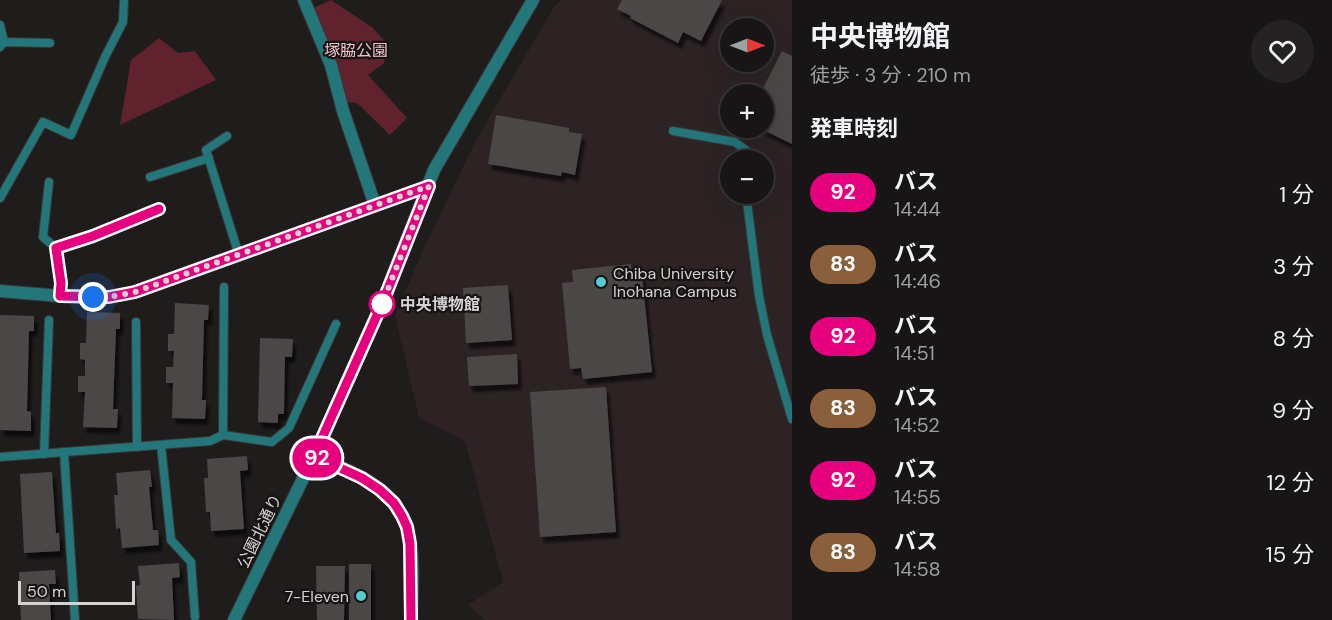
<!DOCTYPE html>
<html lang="ja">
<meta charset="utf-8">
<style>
:root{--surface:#171515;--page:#242222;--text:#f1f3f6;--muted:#9e9fa0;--line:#363434}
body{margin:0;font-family:"DM Sans","Noto Sans JP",sans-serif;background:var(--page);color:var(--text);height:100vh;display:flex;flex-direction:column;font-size:22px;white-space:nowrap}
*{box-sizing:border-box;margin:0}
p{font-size:20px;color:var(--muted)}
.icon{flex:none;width:33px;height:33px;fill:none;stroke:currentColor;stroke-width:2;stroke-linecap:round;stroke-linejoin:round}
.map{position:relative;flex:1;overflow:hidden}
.panel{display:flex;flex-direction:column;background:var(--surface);width:540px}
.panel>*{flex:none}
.badge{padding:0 12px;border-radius:20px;font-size:21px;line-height:39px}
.needle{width:39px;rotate:90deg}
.tools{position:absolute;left:720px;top:18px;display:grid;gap:12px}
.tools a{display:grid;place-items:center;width:54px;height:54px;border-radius:50%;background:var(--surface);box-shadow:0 6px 24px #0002,0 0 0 2px var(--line);font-size:30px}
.scale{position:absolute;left:18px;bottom:15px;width:117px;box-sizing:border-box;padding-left:6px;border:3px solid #d5d2d2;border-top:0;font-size:16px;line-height:21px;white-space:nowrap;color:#d5d2d2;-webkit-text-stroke:4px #161313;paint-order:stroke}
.you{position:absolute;width:30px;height:30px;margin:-15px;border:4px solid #fff;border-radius:50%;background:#1a73e8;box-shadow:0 0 0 9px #1a73e833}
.map>.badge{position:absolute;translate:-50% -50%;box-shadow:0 0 0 3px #fff}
h2{padding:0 18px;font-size:22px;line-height:54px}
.round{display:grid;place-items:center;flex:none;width:63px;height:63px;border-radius:32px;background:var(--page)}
.summary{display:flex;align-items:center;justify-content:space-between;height:102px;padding:0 18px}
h1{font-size:28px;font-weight:700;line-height:45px}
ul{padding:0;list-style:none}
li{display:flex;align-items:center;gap:18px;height:72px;padding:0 18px}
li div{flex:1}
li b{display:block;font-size:22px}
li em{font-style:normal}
li .badge{min-width:66px;font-weight:700;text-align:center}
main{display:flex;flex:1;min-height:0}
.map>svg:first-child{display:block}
.built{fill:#2d2324;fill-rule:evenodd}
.green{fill:#60222d}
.building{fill:#4b4747;filter:url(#shadow)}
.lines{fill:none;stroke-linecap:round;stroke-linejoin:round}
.service-casing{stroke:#3c3939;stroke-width:10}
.minor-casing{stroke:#3c3939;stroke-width:14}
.tertiary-casing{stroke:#3c3939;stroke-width:14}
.service{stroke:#237679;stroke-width:8}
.minor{stroke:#237679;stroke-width:12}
.tertiary{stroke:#237679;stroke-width:12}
.line-casing{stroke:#fff;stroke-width:14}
.line{stroke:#e6007e;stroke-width:9}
.walk{stroke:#d5d2d2;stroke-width:6;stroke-dasharray:0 10.8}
.poi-dot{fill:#51ccd1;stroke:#161313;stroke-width:2}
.stop-dot{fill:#fff;stroke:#e6007e;stroke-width:3}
.labels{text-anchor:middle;stroke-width:4.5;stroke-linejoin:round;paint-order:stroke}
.park-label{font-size:16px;fill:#f3c2c7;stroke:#161313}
.poi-label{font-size:16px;fill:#d5d2d2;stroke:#161313;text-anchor:start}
.stop-label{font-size:16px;font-weight:bold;fill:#d5d2d2;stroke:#161313;text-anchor:start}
.street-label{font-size:16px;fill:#d5d2d2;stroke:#161313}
</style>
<main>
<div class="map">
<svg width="792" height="620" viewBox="0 0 792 620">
<defs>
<filter id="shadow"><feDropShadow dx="3.5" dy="6" stdDeviation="1.5" flood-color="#0009"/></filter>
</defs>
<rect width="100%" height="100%" fill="#1f1c1c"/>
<path class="built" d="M561,0h231v620h-307l-17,-15 35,-23 -38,-141 -46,-23 -24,-102 29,-68 52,-108 78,-133zM730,28h34v34h-34zM730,94h34v34h-34zM730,160h34v34h-34z"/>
<g class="green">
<polygon points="331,0 373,28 388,45 384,63 368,75 407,118 390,135 357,103 344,102 311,9"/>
<polygon points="159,38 178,53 195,51 216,80 120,125 131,60"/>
</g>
<g class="building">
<polygon points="622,0 722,0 701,41 683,32 678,43 630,18 631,16 617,9"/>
<polygon points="782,51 792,56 792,144 759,128 764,128 764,94 760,94"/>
<polygon points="496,115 569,128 569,132 582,134 575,175 562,172 561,176 488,164"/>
<polygon points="631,264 632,276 642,275 652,372 583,379 581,368 570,369 562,283 573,282 572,270"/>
<polygon points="508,285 512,340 466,343 463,288"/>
<polygon points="175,303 209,305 208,320 204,320 202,400 206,400 205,419 172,418 173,383 166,383 166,367 173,367 174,351 168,351 168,334 174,334"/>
<polygon points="87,312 120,313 120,329 116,329 113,409 118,409 117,428 83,427 85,392 78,392 78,376 85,376 85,360 80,359 80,343 86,343"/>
<polygon points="0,315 34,316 34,331 29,331 27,411 31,412 31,431 0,430"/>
<polygon points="260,338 293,339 292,357 285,357 284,414 278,414 278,423 258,422"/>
<polygon points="517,354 518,384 469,386 467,357"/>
<polygon points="606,387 616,532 540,537 530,392"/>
<polygon points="247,456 248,470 240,471 244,529 211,531 210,512 206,512 204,478 208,478 207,459"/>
<polygon points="150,470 152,487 149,487 153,530 158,530 159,545 122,548 120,528 116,529 114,495 118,495 116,473"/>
<polygon points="52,472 56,533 59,533 60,551 24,553 20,474"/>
<polygon points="179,563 180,577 172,578 174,620 138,619 136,586 140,585 138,566"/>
<rect x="349" y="564" width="22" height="56"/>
<polygon points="316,566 345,566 344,620 317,620"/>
<polygon points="55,570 56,584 49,584 51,620 21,620 19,572"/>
</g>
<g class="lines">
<defs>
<g id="service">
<polyline points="0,25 4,42"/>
<polyline points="0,47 4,42 50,43"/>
<polyline points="673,131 735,142 747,151 746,160"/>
<polyline points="227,136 206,150 239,255"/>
<polyline points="150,177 209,158"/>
<polyline points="49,182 43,237 56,248 61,283 60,296"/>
<polyline points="746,194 759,296 767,335 792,419"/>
<polyline points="0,198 43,122 71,135 105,57 123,22 124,0"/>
<polyline points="56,248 93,236 159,209"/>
<polyline points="136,322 137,447"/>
<polyline points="223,435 224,287"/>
<polyline points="161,445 171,540 191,562 195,617"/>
<polyline points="64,452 75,620"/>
<polyline points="44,454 49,320"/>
<polyline points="0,457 210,441 223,435 272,442 289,428 336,324"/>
</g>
<g id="minor">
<polyline points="304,0 331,65 343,111 375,205"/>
<polyline points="0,291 60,296 109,297 135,292 429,186"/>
</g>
<g id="tertiary">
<path d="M314,456c15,7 32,13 47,21 19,10 40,29 46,50 8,25 5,66 4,93"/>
<polyline points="234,620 314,456 382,304 434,170 533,0"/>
</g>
</defs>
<use href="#service" class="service-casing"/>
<use href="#minor" class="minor-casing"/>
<use href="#tertiary" class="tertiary-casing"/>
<use href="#service" class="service"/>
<use href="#minor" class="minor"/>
<use href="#tertiary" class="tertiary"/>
</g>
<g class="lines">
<defs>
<polyline id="line" points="159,209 93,236 56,248 61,283 60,296 109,297 135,292 429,186 382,304 314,456 362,478 380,490 394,503 402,516 407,527 410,544 411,620"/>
</defs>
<use href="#line" class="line-casing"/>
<use href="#line" class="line"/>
<polyline class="walk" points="93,297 109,297 135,292 429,186 382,304"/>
</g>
<g class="poi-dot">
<circle cx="601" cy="282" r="6"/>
<circle cx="361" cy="596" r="6"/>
</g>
<circle class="stop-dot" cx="382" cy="304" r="12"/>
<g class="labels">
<g class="park-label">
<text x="356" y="56">塚脇公園</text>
</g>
<g class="poi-label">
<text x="613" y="279">Chiba University<tspan x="613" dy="18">Inohana Campus</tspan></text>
<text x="349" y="602" text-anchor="end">7-Eleven</text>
</g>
<g class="stop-label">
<text x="400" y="310">中央博物館</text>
</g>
<g class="street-label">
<text transform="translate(259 531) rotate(-64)" y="6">公園北通り</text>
</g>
</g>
</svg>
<div class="tools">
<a><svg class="needle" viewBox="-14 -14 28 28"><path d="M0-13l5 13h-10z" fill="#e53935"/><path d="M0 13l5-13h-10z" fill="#9e9fa0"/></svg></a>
<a>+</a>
<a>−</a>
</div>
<div class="scale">50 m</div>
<div class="you" style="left:93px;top:297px"></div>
<b class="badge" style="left:317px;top:458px;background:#e6007e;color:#fff">92</b>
</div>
<section class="panel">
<div class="summary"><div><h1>中央博物館</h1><p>徒歩 · 3 分 · 210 m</p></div><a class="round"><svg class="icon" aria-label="heart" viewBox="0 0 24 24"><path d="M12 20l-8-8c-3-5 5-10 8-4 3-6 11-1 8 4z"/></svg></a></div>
<h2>発車時刻</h2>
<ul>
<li><span class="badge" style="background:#e6007e;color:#fff">92</span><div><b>バス</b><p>14:44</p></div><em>1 分</em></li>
<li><span class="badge" style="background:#8b5e3c;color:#fff">83</span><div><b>バス</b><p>14:46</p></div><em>3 分</em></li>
<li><span class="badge" style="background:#e6007e;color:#fff">92</span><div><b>バス</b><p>14:51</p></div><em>8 分</em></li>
<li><span class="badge" style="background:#8b5e3c;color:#fff">83</span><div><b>バス</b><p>14:52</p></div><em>9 分</em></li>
<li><span class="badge" style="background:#e6007e;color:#fff">92</span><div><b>バス</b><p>14:55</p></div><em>12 分</em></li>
<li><span class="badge" style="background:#8b5e3c;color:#fff">83</span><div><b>バス</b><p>14:58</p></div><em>15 分</em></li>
</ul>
</section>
</main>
